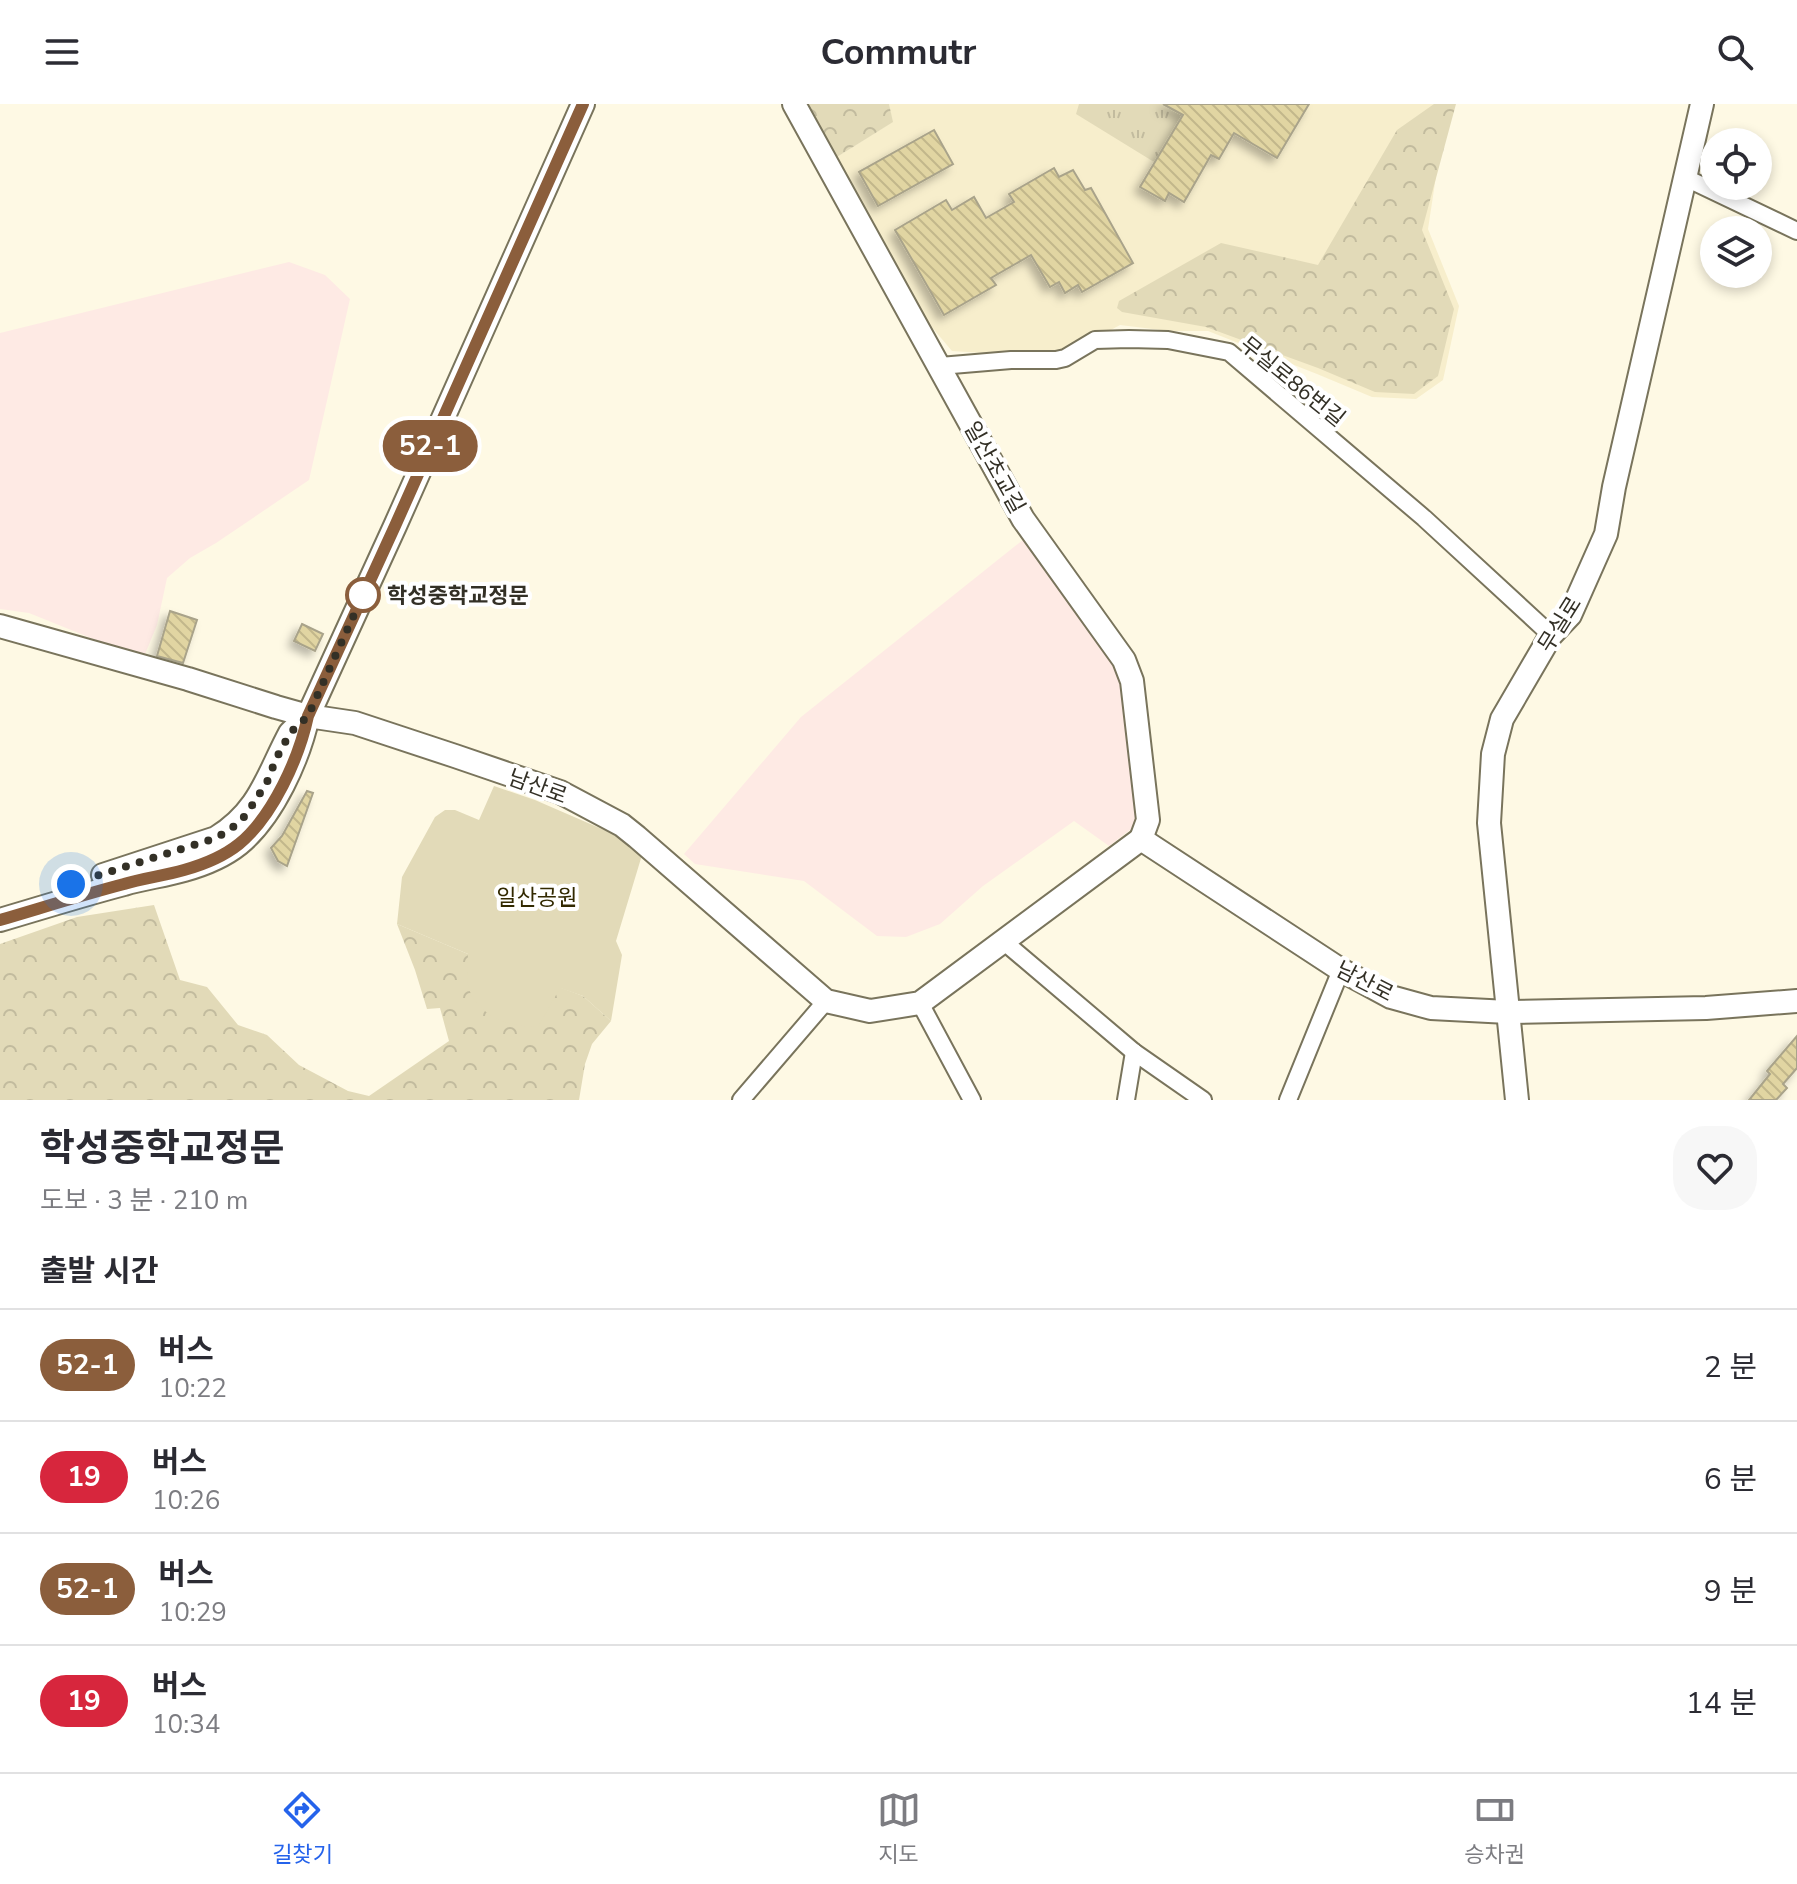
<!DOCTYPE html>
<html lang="ko">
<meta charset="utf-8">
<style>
:root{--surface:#fff;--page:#f7f7f7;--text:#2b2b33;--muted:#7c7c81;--line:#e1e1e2;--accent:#2563eb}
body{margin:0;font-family:"Nunito Sans","Noto Sans KR",sans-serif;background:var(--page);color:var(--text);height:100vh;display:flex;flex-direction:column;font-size:30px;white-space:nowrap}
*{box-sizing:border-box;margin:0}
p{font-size:26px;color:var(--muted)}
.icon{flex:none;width:44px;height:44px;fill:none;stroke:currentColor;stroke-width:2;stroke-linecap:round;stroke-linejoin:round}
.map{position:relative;height:996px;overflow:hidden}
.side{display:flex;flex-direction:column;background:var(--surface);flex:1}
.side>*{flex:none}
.badge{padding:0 16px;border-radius:26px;font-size:28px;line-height:52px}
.tools{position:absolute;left:1700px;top:24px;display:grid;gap:16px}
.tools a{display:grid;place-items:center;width:72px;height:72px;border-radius:50%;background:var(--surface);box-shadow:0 4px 12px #0003;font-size:40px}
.you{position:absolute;width:40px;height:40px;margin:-20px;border:6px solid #fff;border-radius:50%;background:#1a73e8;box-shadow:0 0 0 12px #1a73e833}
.map>.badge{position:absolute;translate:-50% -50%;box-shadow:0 0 0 4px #fff}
h2{padding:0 40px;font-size:30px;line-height:72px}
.round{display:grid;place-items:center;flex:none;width:84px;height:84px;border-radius:32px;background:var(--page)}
.overview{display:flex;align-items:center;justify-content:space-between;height:136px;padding:0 40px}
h1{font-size:38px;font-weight:700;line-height:60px}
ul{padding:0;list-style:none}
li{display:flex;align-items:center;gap:24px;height:112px;padding:0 40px;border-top:2px solid var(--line)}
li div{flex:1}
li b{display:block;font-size:30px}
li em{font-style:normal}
li .badge{min-width:88px;font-weight:700;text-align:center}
header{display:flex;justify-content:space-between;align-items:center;height:104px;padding:0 40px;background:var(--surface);font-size:36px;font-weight:700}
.dock{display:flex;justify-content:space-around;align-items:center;height:112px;border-top:2px solid var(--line);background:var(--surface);font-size:22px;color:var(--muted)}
.dock a{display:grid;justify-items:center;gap:4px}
.dock .current{color:var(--accent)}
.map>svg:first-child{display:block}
.education{fill:#feeae4}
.built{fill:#f7eecc}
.grass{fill:url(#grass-tufts)}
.forest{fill:url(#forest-crowns)}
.park{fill:#e2dab8}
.building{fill:url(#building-back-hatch);stroke:#a9a38a;stroke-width:2;filter:url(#shadow)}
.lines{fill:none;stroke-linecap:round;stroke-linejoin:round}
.street-casing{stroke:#79745c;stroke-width:20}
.secondary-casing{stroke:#79745c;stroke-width:26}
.street{stroke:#fff;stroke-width:16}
.secondary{stroke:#fff;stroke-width:22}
.line-casing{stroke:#fff;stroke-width:18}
.line{stroke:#8b5e3c;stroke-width:12}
.walk{stroke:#333026;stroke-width:8;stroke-dasharray:0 14.4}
.stop-dot{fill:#fff;stroke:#8b5e3c;stroke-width:4}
.labels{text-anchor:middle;stroke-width:8;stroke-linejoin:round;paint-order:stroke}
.street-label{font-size:22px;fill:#333026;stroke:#fff}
.stop-label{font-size:22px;font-weight:bold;fill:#333026;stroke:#fff;text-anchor:start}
.park-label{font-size:22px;fill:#322900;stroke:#fff}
</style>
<header><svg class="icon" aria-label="menu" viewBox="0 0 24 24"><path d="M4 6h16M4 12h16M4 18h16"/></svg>Commutr<svg class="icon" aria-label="search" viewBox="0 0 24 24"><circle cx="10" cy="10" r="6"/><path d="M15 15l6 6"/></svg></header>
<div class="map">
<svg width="1797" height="996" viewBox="0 0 1797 996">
<defs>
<pattern id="grass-tufts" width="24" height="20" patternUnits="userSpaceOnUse" patternTransform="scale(2)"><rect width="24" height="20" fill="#e2dab8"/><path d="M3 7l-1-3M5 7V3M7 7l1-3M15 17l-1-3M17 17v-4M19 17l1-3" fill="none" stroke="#c2bb9e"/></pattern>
<pattern id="forest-crowns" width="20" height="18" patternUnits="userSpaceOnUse" patternTransform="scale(2)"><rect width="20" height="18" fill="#e2dab8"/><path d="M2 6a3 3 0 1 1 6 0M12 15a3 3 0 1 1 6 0" fill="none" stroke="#c2bb9e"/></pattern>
<pattern id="building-back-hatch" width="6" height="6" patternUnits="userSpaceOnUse" patternTransform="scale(2)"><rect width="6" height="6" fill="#e1d5a2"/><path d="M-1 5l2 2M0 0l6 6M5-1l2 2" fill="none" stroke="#c2b78b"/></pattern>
<filter id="shadow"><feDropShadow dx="-5.5" dy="5.5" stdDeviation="4" flood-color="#0004"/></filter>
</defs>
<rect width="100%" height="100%" fill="#fef9e4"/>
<g class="education">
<polygon points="289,158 325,171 350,195 309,376 216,439 190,454 167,474 157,521 143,555 29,509 0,505 0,229"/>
<polygon points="1024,435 1120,557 1139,719 1109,742 1074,717 983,782 940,820 906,833 877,832 804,777 695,760 684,750 801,613"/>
</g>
<polygon class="built" points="889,0 1447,0 1428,125 1459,202 1443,276 1416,295 1372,293 1317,270 1208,227 1169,227 1120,221 1096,234 1048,253 952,247 930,221 837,53 892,18"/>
<polygon class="grass" points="1079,0 1163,0 1183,11 1154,58 1076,10"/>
<g class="forest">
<polygon points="808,0 889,0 893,18 837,53"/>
<polygon points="1434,0 1456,0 1422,126 1454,205 1438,272 1414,290 1375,288 1318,264 1206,223 1122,208 1117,204 1119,197 1221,139 1318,161 1397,26"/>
<polygon points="154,801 180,876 207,883 238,921 267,931 299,961 348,987 369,992 449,937 440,904 427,905 415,866 397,820 468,850 468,881 559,883 583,892 611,917 592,940 585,960 579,996 0,996 0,840 77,813"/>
</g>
<path class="park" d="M494,682l41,14 83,36 24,19 -26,86 6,14 -11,66 -28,-25 -23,-8 -22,39c-27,1 -64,-12 -70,-42 -2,-9 0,-21 0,-31l-71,-30 5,-47 33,-60 10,-7h10l24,10z"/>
<g class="building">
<polygon points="1163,0 1309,0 1277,54 1234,29 1219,55 1211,51 1184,98 1169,89 1165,97 1140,83 1183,11"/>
<polygon points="934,26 953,60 878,102 859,68"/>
<polygon points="1054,64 1059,73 1073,66 1085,86 1091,84 1133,159 1082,188 1078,181 1065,189 1059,178 1050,183 1031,151 991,174 996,181 944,211 895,126 946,96 952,106 974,93 986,114 1014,98 1009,90"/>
<polygon points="170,507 197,516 183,559 157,552"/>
<polygon points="302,520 323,530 315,547 294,537"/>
<polygon points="307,687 313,689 287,762 278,757 271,744 282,732"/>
<polygon points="1797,932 1797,964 1783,980 1787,984 1776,996 1749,996 1770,970 1767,967"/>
</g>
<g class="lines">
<defs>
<g id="street">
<polyline points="1686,74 1797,127"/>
<polyline points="940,262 1011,256 1056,256 1065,254 1095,236 1129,235 1168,236 1229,248 1424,414 1551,531"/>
<polyline points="1002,836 1134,948 1203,996"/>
<polyline points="920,899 972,996"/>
<polyline points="741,996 826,897"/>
<polyline points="1126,996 1134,948"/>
<polyline points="1288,996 1341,866"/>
</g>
<g id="secondary">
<polyline points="794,0 1023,415 1124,556 1132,577 1148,716 1141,735"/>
<polyline points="0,522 188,575 276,603 308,612 355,619 455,652 560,688 622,721 637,733 826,897 870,907 920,899 1141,735"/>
<polyline points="1141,735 1341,866 1391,893 1431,904 1508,908 1706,904 1797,897"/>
<path d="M103,771l113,-37c44,-27 51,-62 74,-105l8,-8"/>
<path d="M0,816c41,-12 82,-25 124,-36 19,-6 40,-8 60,-14 18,-5 40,-14 55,-26 34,-28 60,-86 69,-128l87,-190 188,-422"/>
<polyline points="1517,996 1489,719 1493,650 1502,615 1551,531 1570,511 1606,430 1614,383 1702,0"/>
</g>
</defs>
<use href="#street" class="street-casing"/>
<use href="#secondary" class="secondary-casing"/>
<use href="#street" class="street"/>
<use href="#secondary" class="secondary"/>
</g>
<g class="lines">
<defs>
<path id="line" d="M0,816c41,-12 82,-25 124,-36 19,-6 40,-8 60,-14 18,-5 40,-14 55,-26 34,-28 60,-86 69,-128l87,-190 188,-422"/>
</defs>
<use href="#line" class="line-casing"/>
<use href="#line" class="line"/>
<polyline class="walk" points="71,780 216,734 232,724 246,711 267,678 276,655 290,629 308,612 363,491"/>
</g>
<circle class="stop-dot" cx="363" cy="491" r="16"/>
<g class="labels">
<g class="street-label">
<text transform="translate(1293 277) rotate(39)" y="8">무실로86번길</text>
<text transform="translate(995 363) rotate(61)" y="8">일산초교길</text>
<text transform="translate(1559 520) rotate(-58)" y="8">무실로</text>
<text transform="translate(538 682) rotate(20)" y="8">남산로</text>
<text transform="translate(1365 877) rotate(27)" y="8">남산로</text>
</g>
<g class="stop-label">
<text x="387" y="499">학성중학교정문</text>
</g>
<g class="park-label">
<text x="537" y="801">일산공원</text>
</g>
</g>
</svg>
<div class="tools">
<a><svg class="icon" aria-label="locate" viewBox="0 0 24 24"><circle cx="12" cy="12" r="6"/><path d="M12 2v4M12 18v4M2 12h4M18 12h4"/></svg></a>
<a><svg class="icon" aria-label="layers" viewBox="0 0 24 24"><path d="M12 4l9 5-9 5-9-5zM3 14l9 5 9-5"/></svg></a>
</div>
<div class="you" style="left:71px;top:780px"></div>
<b class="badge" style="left:430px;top:342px;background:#8b5e3c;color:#fff">52-1</b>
</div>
<section class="side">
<div class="overview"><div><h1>학성중학교정문</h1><p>도보 · 3 분 · 210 m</p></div><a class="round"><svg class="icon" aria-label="heart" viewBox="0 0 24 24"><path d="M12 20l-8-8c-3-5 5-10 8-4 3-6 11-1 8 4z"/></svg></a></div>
<h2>출발 시간</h2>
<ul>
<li><span class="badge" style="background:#8b5e3c;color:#fff">52-1</span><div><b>버스</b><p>10:22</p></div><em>2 분</em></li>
<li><span class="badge" style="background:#d7263d;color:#fff">19</span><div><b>버스</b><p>10:26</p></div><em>6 분</em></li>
<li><span class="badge" style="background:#8b5e3c;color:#fff">52-1</span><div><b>버스</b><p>10:29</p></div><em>9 분</em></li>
<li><span class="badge" style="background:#d7263d;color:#fff">19</span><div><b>버스</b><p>10:34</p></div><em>14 분</em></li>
</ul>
</section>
<nav class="dock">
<a class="current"><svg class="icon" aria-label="directions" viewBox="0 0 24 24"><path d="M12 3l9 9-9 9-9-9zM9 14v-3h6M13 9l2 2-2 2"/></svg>길찾기</a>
<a><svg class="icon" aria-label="map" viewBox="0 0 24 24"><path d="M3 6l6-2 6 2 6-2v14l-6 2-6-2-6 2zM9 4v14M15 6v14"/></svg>지도</a>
<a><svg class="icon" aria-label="tickets" viewBox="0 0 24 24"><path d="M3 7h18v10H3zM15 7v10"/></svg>승차권</a>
</nav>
